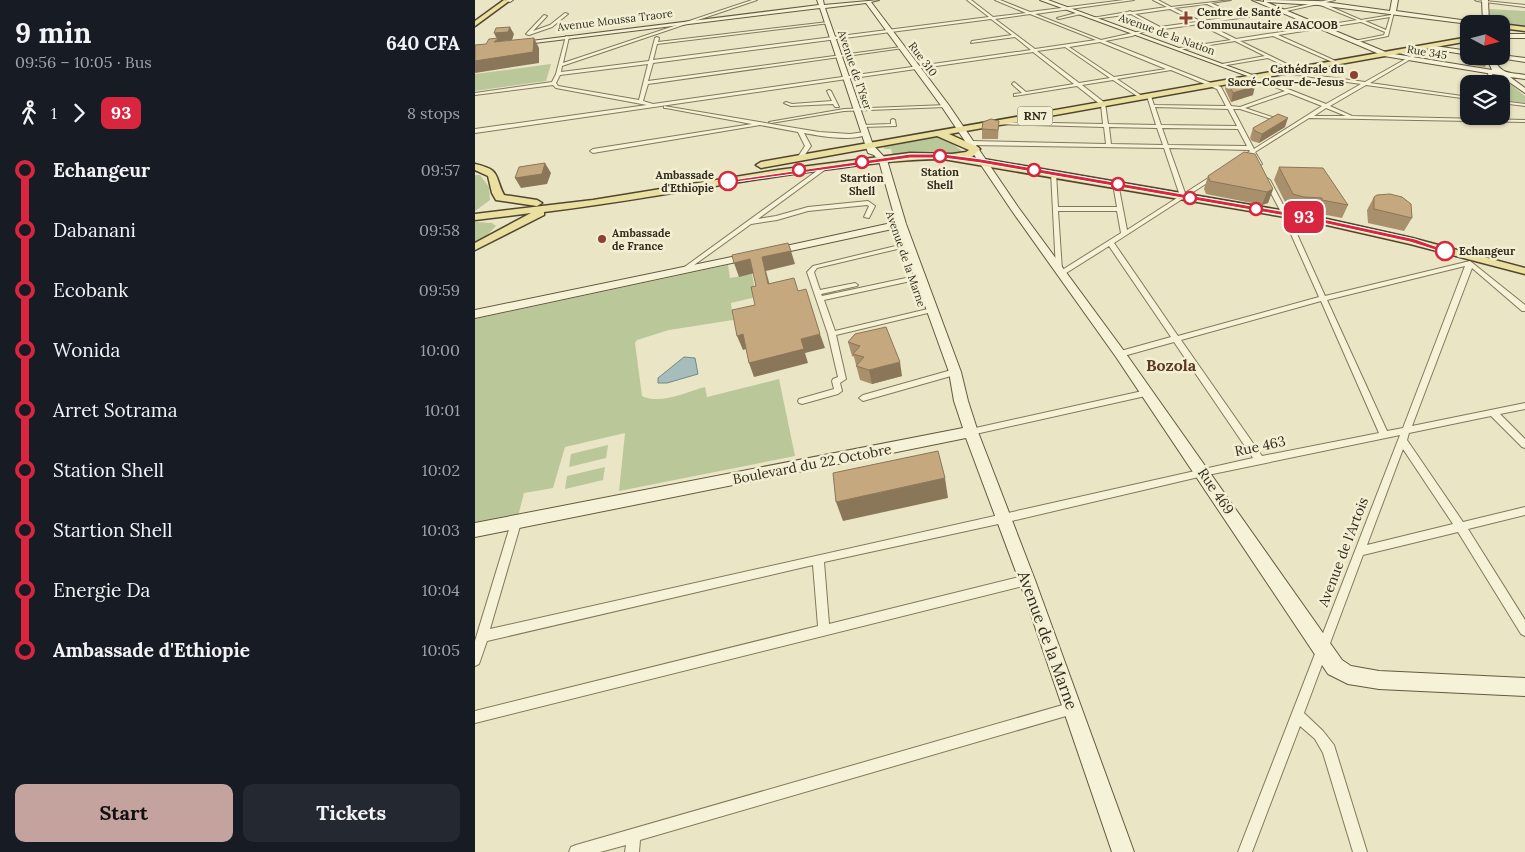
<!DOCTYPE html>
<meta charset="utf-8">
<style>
:root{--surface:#171b24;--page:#242831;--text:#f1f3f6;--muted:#9ea1a6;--accent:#c4a39e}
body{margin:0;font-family:Lora,serif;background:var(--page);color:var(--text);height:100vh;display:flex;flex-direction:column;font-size:19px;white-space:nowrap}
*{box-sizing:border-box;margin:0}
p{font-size:16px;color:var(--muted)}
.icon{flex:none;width:28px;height:28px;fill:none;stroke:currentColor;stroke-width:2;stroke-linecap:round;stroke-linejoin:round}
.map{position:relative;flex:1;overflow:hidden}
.details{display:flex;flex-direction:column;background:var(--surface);width:475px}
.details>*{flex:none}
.badge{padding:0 10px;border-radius:8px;font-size:18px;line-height:32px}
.needle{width:32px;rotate:97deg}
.buttons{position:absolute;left:985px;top:15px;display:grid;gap:10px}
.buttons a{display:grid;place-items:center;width:50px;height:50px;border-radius:10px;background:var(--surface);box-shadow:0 1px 4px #0004;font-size:25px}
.map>.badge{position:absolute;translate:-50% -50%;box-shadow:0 0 0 2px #fff}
.legs{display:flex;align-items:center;gap:8px;height:55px;padding:0 15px;font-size:16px}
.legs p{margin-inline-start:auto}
.summary{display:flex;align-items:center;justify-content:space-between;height:85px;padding:0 15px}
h1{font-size:28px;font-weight:700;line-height:38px}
.action{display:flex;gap:10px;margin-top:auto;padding:10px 15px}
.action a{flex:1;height:58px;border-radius:10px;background:var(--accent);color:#111;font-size:20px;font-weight:700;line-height:58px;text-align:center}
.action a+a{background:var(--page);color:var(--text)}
ul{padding:0 15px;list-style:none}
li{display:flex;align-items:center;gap:18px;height:60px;font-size:19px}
li i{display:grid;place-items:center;width:8px;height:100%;margin:0 6px;background:currentColor}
li i::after{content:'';width:12px;height:12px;margin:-6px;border:4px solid;border-radius:50%;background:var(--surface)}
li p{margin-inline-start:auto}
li:first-child i{background:linear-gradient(#0000 50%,currentColor 0)}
li:last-child i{background:linear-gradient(currentColor 50%,#0000 0)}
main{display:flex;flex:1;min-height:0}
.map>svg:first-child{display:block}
.green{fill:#bac799}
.water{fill:#a6bdbb;stroke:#6e8b89}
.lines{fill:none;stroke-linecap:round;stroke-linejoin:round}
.street-casing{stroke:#83785c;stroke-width:2}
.secondary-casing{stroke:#65593f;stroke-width:2}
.primary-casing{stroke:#514530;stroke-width:3}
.street{fill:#f5f2d7;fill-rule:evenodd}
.secondary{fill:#f5f2d7;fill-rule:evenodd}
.primary{fill:#eae09f;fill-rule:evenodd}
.wall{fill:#a9906c}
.shaded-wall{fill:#8a7658}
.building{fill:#c5a87e;stroke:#8a7658}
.line-1{fill:#d7263d;stroke:#fff}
.poi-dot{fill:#8d4132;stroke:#f2efd3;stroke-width:2}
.stop-1-dot{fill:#fff;stroke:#d7263d;stroke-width:2.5}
.labels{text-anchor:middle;stroke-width:5;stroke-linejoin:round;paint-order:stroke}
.far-poi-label{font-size:11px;font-weight:bold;fill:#342d1f;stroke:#f2efd3;text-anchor:start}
.far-street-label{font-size:11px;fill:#342d1f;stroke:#f2efd3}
.far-stop-label{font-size:11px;font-weight:bold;fill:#342d1f;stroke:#f2efd3}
.shield{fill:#f2efd3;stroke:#6d6755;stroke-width:1}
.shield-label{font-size:12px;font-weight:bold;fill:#342d1f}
.street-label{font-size:14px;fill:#342d1f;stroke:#f2efd3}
.quarter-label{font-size:16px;font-weight:bold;fill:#5d3922;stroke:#f2efd3}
.near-street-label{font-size:16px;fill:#342d1f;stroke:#f2efd3}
</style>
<main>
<section class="details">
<div class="summary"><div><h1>9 min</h1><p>09:56 – 10:05 · Bus</p></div><b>640 CFA</b></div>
<div class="legs"><svg class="icon" aria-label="walk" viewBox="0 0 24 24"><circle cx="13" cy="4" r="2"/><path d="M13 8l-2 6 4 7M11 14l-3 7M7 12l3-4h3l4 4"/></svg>1<svg class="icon" aria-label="forward" viewBox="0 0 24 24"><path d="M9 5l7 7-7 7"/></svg><b class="badge" style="background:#d7263d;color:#fff">93</b><p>8 stops</p></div>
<ul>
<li><i style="color:#d7263d"></i><b>Echangeur</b><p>09:57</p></li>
<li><i style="color:#d7263d"></i><span>Dabanani</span><p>09:58</p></li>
<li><i style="color:#d7263d"></i><span>Ecobank</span><p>09:59</p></li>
<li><i style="color:#d7263d"></i><span>Wonida</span><p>10:00</p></li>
<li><i style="color:#d7263d"></i><span>Arret Sotrama</span><p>10:01</p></li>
<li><i style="color:#d7263d"></i><span>Station Shell</span><p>10:02</p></li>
<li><i style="color:#d7263d"></i><span>Startion Shell</span><p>10:03</p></li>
<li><i style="color:#d7263d"></i><span>Energie Da</span><p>10:04</p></li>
<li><i style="color:#d7263d"></i><b>Ambassade d'Ethiopie</b><p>10:05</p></li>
</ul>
<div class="action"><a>Start</a><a>Tickets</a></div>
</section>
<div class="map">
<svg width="1050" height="852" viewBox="0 0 1050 852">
<rect width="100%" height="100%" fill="#eae5c4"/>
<g class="green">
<polygon points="1013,9 1050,11 1050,27 1016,23"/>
<polygon points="76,64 71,81 0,91 0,74"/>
<polygon points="1022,77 1027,77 1050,96 1050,103 1026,100 1026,84 1021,84"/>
<polygon points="457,137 469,138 487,151 481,154 451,153 418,156 416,149 410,149 407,146"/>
<polygon points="0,175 5,175 14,187 15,200 0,211"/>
<polygon points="0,222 17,223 21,226 11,236 0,242"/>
<path d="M253,265l2,13 22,-4 4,23 -25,6 2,17 -64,10 -32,10 -2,3 7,53c19,9 44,-4 63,-9l2,10 72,-18 16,77 -176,35 6,-58 -60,14 -12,41 -29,5 -7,27 -42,8v-209z"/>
<polygon points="133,445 131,458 94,467 96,454"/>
<polygon points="130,467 128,480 90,489 92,476"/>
</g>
<polygon class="water" points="209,357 220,358 223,374 192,383 183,383 183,378"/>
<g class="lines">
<defs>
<g id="street">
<path d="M277,0h5l-195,66 -1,6 88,-11 6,-23 2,-1 2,1 -1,4 170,-20 2,1 -173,21 -4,16 336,-43 -22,-17h4l22,17 33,-4 -31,-13h5l30,12 94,-12h10l-99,14 66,26 54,-12 -24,-14 -37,5 -2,-1 36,-6 2,-1 2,1 35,-5 -14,-7h5l13,7 60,-7 -20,3 27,13 44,-6 46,-10h7l-13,3 39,17 30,-5 1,-3h2l-6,24 -35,7 1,-2 30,-6 1,-3 -24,-10 -83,13 60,27 -1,2 -64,-28 -33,5 57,28 -2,2 -27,-13 -47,8 1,-2 43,-8 -30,-15 -57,9 1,-2 52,-8 -32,-16 -56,8 -11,4 -27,5 116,46 10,19 9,1 45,-16 -32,-13 2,-2 71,28 35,-20 -77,-11 -2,-2 83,11 46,-26 -12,-3 1,-2 16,5 -46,27 99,14v2l-103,-14 -36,21 22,10 173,4v2l-216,-4 -54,34 7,12 -3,2 -2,-1 -6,-10 -2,1 -3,-2 4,-3 -1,-1 -80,-2 16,45 28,-18 5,1 -104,67 64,93 141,-39 -37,-83 -18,-34 3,-2 3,2 18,34 37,82 145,-35 55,44v6h-3l-50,-43 -60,158 113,-23v6l-25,5 25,25v9l-3,-1 -31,-31 -82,17 -2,7 56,82 62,-15v8l-57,14 57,91v16l-4,-2 -63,-102 -95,23 -59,158 19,18 11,14 33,107h-14l-30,-99 -8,-14 -15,-13 -48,126h-14l162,-417 -197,41 -200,47 -179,39 5,62 198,-49 4,2 1,3 -1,3 -4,2 -552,138v-12l343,-85 -5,-61 -326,76 -8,23 -4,2v-25l36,-118 1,-3 4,-1 4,1 1,3 -31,106 763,-171 -79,-116 -54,15 -3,-1 -1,-2 1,-2 54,-15 -62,-91 -46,29h-4l-1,-1 2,-2 -4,-2 -5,-98 5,1 2,34h59l-4,-23 5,-1 9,47 53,-34 -16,-48 -193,-3 -3,-2 3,-2 135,3 -2,-17 -109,-3v-2h2l106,2 -2,-19 -24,-19 -63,10v-2l8,-1 -10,-9 2,-2 12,10 48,-8 -41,-32 -558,81v-4l172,-24 -91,-17 -3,-3 -78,10v-2l77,-11 4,-8 10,-38 3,1 -6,26zM732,4l26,13 -33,4 -26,-13zM843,4l39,16 -121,19 -32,-16 78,-11zM695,9l26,13 -36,5 -25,-13zM555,14l66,26 -61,9 -40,-30zM915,17l-4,13 -21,-9zM516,19l21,16 -40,6 -1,2 44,-6 16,13 -378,54 -10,-3 5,-17 255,-36 -2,-1 -253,34 5,-18zM625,42l66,27 -52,8 -45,-30zM590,47l45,31 -31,5 -42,-32zM173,64l-9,36 -81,-14 -2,-3 4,-8zM696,70l46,19 9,17 -72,-1 -3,-9 -2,-1 -2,1 9,29 -48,-1 -3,-21 -23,-18 31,-5 27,18 2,-1v-1l-25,-17zM814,93l33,13 -68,43 -21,-40h7l44,14v-2l-39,-13zM680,107l73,2 9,17 -76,-1zM851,108l20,8h-32zM634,127l48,1 6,17 -52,-1zM687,128l76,1 9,17 -79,-1zM583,211h59l4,22 -59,37zM990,266l-62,162 -16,3 -60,-131zM846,301l58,132 -117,23 -81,-116zM928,449l50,75 -86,21z"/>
<polygon points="1000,0 1050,5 1050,7 1002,1"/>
<polygon points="605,12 606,14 584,19 582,18"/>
<polygon points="90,13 93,14 77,27 54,35 51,34 69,15 72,16 58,31 75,25"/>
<polygon points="1015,71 1017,72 1018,84 1014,84 1013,72"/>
<polygon points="354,90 356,91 364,107 360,107 358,104 316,106 309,103 311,102 317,104 357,101 352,91"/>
<polygon points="1026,101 1050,104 1050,106 1026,103"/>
<polygon points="472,105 472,107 470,107 369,111 296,123 294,122 369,109"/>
<path d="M189,106l155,26 31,2 15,-2 3,2c-16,8 -47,2 -64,-1l7,13 -9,13 -2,1 -3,-2 8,-12 -7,-14 -38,-7 -167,28 -3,-2 3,-2 159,-25 -86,-16h-2z"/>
<polygon points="418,119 420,120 421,126 387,127 385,126 387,125 416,124 416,120"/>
<polygon points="350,165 355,166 283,219 301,216 333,207 393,201 400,206 394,218 389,217 394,206 392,205 333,211 302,220 276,224 208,273 204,273 204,271"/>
<polygon points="433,243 435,244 435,246 342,268 339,272 345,290 380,283 383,285 382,286 346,294 347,296 445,275 448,277 445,279 349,300 360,331 457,308 461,310 457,312 361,335 371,379 365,383 367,391 363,394 327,404 324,403 323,401 324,399 359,389 357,381 358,379 363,377 353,334 332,272 338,266"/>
<polygon points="480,369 484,372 483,374 388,401 384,398 388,395"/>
<polygon points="672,390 676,393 675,395 496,435 493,434 492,432 493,430 496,429"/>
<polygon points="598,702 602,704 604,708 602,712 598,714 165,840 164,852 150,852 151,845 125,852 94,852 96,847 101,845"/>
</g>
<g id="secondary">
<polygon points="30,0 38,0 35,2"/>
<polygon points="342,0 348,0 349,5 404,0 396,2 473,104 543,207 649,351 867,660 876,666 904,671 1050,678 1050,696 904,689 873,684 853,674 641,357 537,211 467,107 391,3 350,8 398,145 412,160 431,224 486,372 493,401 503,432 560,580 659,852 637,852 544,580 491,438 0,537 0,523 488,428 479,401 474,372 422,228 297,255 292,252 297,249 421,222 404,161 399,155 393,153 345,8 43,45 40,43 344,5"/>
<polygon points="565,0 573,0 783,77 778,78"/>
<path d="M777,0l12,2v-2l54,1 72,10 2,-11h6l-2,11 87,12 -1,-23h6l1,24h-20l-151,-19 -52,-3 122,51 104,17 -6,-14 15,-1 24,3v4l-32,-5c8,18 15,15 32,18v4l-15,-2 15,11v5l-26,-18 -115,-19z"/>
<rect x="1026" y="34" width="24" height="4"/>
<polygon points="953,45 994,51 994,55 951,48 950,47"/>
<polygon points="276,253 280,254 281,256 280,258 0,318 0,310"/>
</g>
<g id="primary">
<polygon points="29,0 34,1 0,26 0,21"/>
<polygon points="1026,24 1050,27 1050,31 1026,28"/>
<path d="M994,37v4l-520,93 29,13 2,2 -8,8 337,58 103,23 113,30v6l-115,-30 -101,-23 -366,-62c-41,0 -80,6 -121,11 -93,12 -185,31 -278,42v3l-69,35v-7l56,-30 -56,7v-6l118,-14 185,-30 132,-17 42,1 14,-2 3,-2 -32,-14 -176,32 -5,-3 5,-3z"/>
<path d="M0,164c26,6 19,11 29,31l33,5 5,3 -5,3 -41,-6 -4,-7 -4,-17 -13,-6z"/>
</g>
</defs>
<use href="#street" class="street-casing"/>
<use href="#secondary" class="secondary-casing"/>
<use href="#primary" class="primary-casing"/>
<use href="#street" class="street"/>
<use href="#secondary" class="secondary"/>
<use href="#primary" class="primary"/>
</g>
<g class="wall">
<polygon points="997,56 1014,56 1014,59 1010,67 997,65"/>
<polygon points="752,81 778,95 756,102 750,89"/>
<polygon points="524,121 523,139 507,139 507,129"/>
<polygon points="810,127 784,143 777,141 775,138 778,128"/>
<polygon points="804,167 873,205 867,218 841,213 841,211 824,210 813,208 799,180"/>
<polygon points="733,176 798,189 793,203 787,205 731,194 729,189"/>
<polygon points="899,197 937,218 929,231 893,223 892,210"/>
<polygon points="380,334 427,376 397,384 385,380 379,357 377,356 373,342"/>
</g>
<g class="shaded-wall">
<polygon points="35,27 39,34 37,40 19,42 22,39 19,33"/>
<polygon points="59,38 64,48 64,63 0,73 0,61"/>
<polygon points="780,86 778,95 756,102 758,93"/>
<polygon points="813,118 810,127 784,143 787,134"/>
<polygon points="70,163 76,173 72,184 46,188 40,178"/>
<polygon points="798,189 793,203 787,205 792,192"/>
<polygon points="316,251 320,264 291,271 298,297 293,284 287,257"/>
<polygon points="275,259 280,273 264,277 259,263"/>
<polygon points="268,334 274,348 268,350 262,336"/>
<polygon points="345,334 350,348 330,353 333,363 279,377 274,363 326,339"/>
<polygon points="425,362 427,376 397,384 394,370"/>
<polygon points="470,478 473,498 368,521 361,502"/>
</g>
<g class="building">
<polygon points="35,27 33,32 19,33 21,28"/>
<polygon points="24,38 19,42 59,38 58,52 0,61 0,45 11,44 14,39"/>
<polygon points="1014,56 1014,59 1001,56"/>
<polygon points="759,77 780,86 758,93 752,81"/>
<polygon points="803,114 813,118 787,134 780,131 778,128"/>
<polygon points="516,119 524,121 523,130 507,129 508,122"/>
<polygon points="769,152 780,154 798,189 792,192 735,181 733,176"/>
<polygon points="70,163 67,174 40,178 44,167"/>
<polygon points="804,167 848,168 873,205 847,200 847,198 829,197 818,194"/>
<polygon points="915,194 927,197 936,204 937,218 899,209 899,197 902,195"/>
<polygon points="313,243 316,251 287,257 293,284 319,278 323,291 331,289 345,334 326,339 329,349 274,363 268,334 262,336 257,310 280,305 276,287 281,286 275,259 259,263 257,255"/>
<polygon points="411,327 425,362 394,370 381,366 389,357 378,354 385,346 373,342 380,334"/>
<polygon points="463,451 470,478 361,502 358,473"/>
</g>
<polygon class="line-1" points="435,154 468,154 506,159 834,216 940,239 974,251 970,253 935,242 834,220 506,163 468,158 435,158 253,183 250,181"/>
<g class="poi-dot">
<path d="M708.5 10.5h5v5h5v5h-5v5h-5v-5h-5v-5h5z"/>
<circle cx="879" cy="75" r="5"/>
<circle cx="127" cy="239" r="5"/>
</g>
<g class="stop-1-dot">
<circle cx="465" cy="156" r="6"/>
<circle cx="387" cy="162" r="6"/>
<circle cx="324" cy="170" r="6"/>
<circle cx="559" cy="170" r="6"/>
<circle cx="253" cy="181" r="9"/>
<circle cx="643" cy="184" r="6"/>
<circle cx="715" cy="198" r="6"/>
<circle cx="781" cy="209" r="6"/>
<circle cx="970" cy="251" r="9"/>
</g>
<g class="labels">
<g class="far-poi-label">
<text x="722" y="16">Centre de Santé<tspan x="722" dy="13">Communautaire ASACOOB</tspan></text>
<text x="869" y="73" text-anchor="end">Cathédrale du<tspan x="869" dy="13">Sacré-Coeur-de-Jesus</tspan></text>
<text x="137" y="237">Ambassade<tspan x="137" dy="13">de France</tspan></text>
</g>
<g class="far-street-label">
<text transform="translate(140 20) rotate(-7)" y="4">Avenue Moussa Traore</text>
<text transform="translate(692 34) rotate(20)" y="4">Avenue de la Nation</text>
<text transform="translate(952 52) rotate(9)" y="4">Rue 345</text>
<text transform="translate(448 59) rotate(53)" y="4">Rue 310</text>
<text transform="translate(380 70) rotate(71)" y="4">Avenue de l'Yser</text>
<text transform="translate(431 259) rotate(71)" y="4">Avenue de la Marne</text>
</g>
<g class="far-stop-label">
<text x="465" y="176">Station<tspan x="465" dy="13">Shell</tspan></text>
<text x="239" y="179" text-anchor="end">Ambassade<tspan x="239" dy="13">d'Ethiopie</tspan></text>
<text x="387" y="182">Startion<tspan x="387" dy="13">Shell</tspan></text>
<text x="984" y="255" text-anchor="start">Echangeur</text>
</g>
<rect class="shield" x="542.5" y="106.5" width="35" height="19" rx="4"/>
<g class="shield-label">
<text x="560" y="120">RN7</text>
</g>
<g class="street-label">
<text transform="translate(785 446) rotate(-12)" y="5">Rue 463</text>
<text transform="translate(337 464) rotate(-11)" y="5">Boulevard du 22 Octobre</text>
<text transform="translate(741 491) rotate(56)" y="5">Rue 469</text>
<text transform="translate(868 552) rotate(-69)" y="5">Avenue de l'Artois</text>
</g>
<g class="quarter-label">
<text x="696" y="371">Bozola</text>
</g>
<g class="near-street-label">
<text transform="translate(573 640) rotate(70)" y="6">Avenue de la Marne</text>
</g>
</g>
</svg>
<div class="buttons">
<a><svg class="needle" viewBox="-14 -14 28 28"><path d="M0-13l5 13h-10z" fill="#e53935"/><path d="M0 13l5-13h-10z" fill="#9ea1a6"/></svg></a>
<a><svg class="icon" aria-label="layers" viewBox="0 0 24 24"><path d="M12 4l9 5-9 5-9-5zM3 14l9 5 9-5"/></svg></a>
</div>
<b class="badge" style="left:829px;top:217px;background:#d7263d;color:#fff">93</b>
</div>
</main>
